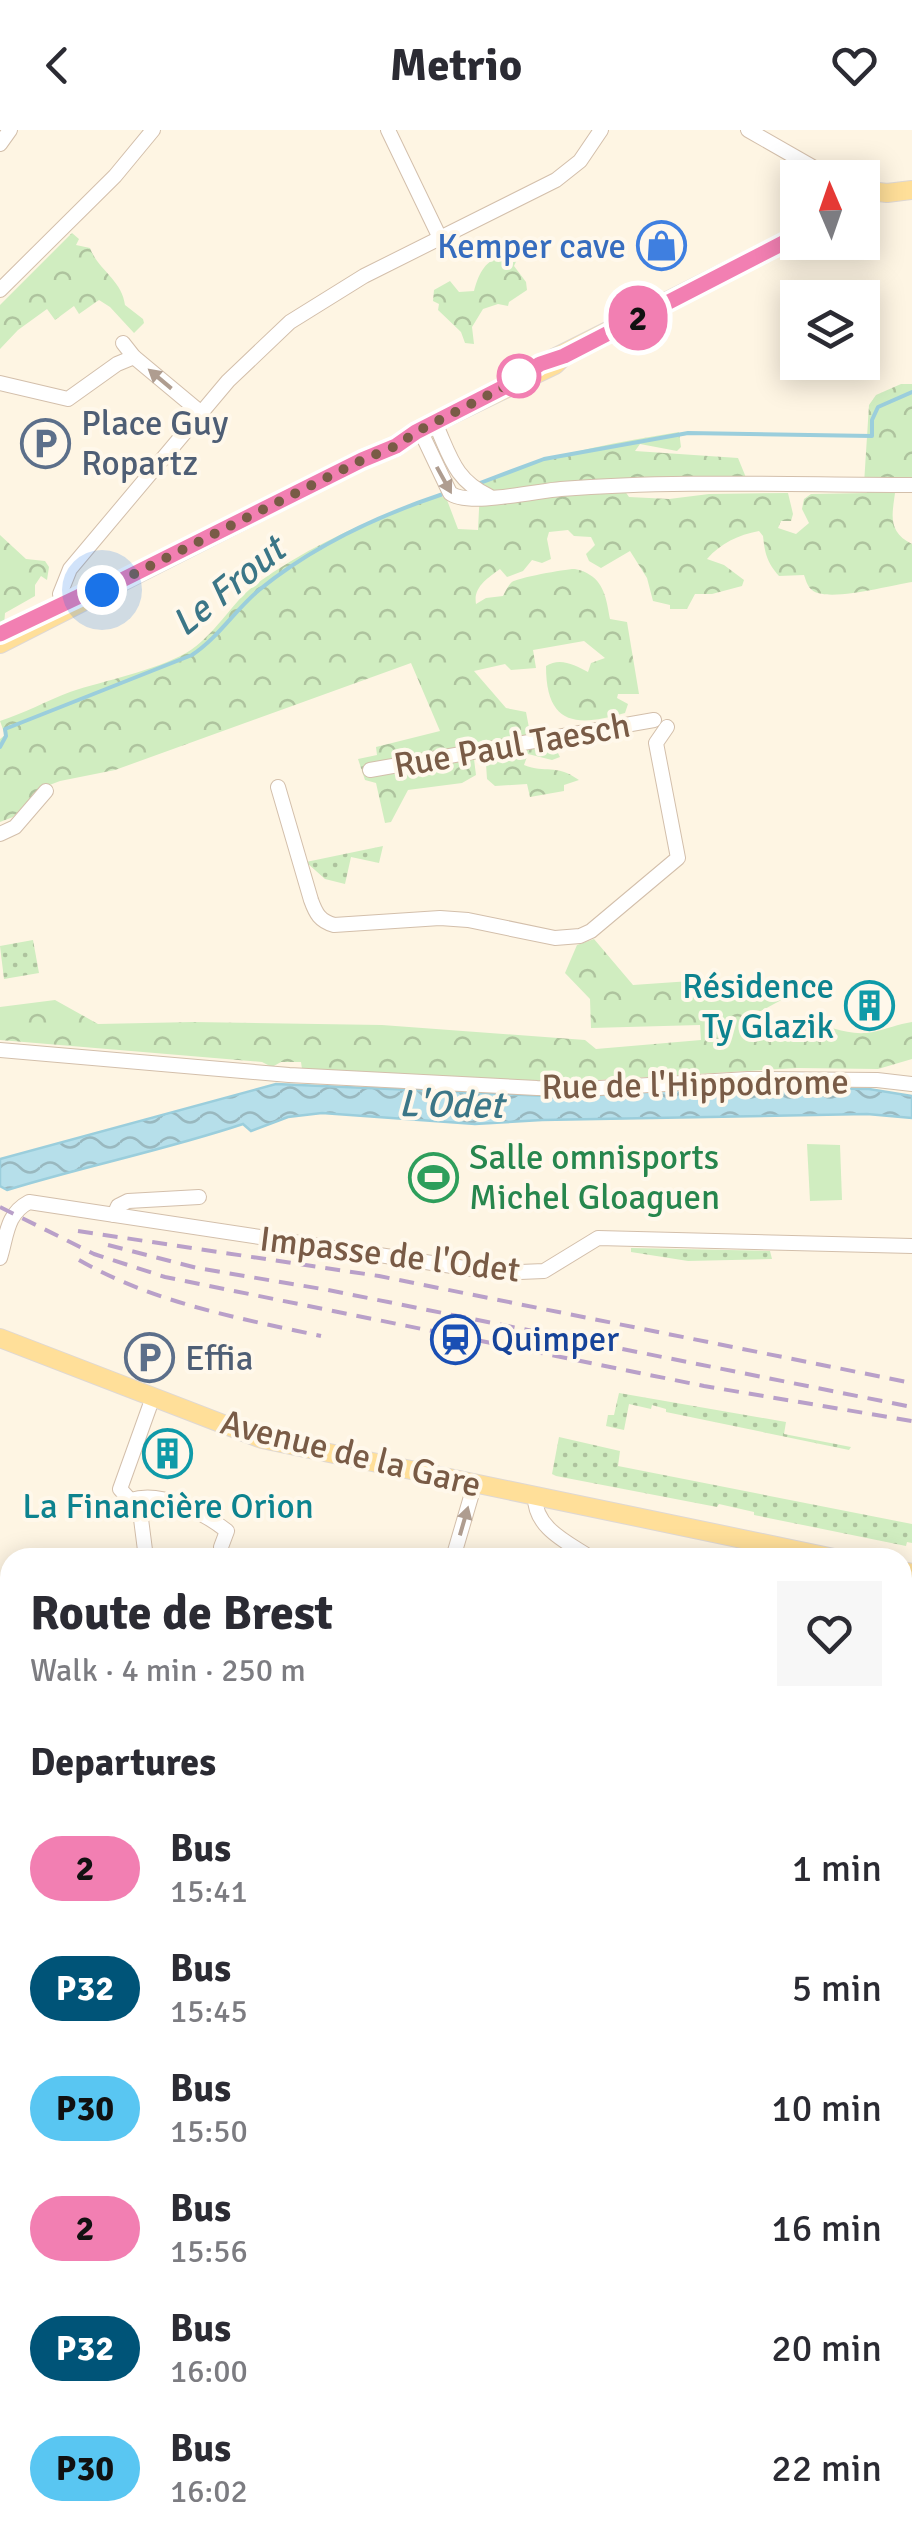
<!DOCTYPE html>
<meta charset="utf-8">
<style>
:root{--surface:#fff;--page:#f7f7f7;--text:#2b2b33;--muted:#7c7c81}
body{margin:0;font-family:Signika,sans-serif;background:var(--page);color:var(--text);height:100vh;display:flex;flex-direction:column;font-size:38px;white-space:nowrap}
*{box-sizing:border-box;margin:0}
p{font-size:32px;color:var(--muted)}
.icon{flex:none;width:55px;height:55px;fill:none;stroke:currentColor;stroke-width:2;stroke-linecap:round;stroke-linejoin:round}
.map{position:relative;flex:1;overflow:hidden}
.side{position:absolute;left:0px;top:1418px;width:912px;height:1002px;display:flex;flex-direction:column;background:var(--surface);border-radius:30px 30px 0 0;box-shadow:0 5px 25px #0003}
.side>*{flex:none}
.badge{padding:0 20px;border-radius:32px;font-size:35px;line-height:65px}
.needle{width:65px;rotate:358deg}
.tools{position:absolute;left:780px;top:30px;display:grid;gap:20px}
.tools a{display:grid;place-items:center;width:100px;height:100px;border-radius:0px;background:var(--surface);box-shadow:0 5px 25px #0003;font-size:50px}
.you{position:absolute;width:50px;height:50px;margin:-25px;border:8px solid #fff;border-radius:50%;background:#1a73e8;box-shadow:0 0 0 15px #1a73e833}
.map>.badge{position:absolute;translate:-50% -50%;box-shadow:0 0 0 5px #fff}
h2{padding:0 30px;font-size:38px;line-height:90px}
.round{display:grid;place-items:center;flex:none;width:105px;height:105px;border-radius:0px;background:var(--page)}
.overview{display:flex;align-items:center;justify-content:space-between;height:170px;padding:0 30px}
h1{font-size:48px;font-weight:700;line-height:75px}
ul{padding:0;list-style:none}
li{display:flex;align-items:center;gap:30px;height:120px;padding:0 30px}
li div{flex:1}
li b{display:block;font-size:38px}
li em{font-style:normal}
li .badge{min-width:110px;font-weight:700;text-align:center}
header{display:flex;justify-content:space-between;align-items:center;height:130px;padding:0 30px;background:var(--surface);font-size:45px;font-weight:700}
.map>svg:first-child{display:block}
.grass{fill:url(#grass-dots)}
.forest{fill:url(#forest-crowns)}
.pitch{fill:#d0edc0}
.water{fill:url(#water-waves);stroke:#9bcedc;stroke-width:2.5}
.lines{fill:none;stroke-linecap:round;stroke-linejoin:round}
.stream{stroke:#9bcedc;stroke-width:4}
.minor-casing{stroke:#d3bfab;stroke-width:16}
.major-casing{stroke:#dfd8d3;stroke-width:20}
.minor{stroke:#fff;stroke-width:14}
.major{stroke:#ffdf99;stroke-width:18}
.rail{stroke:#b9a0c9;stroke-width:4;stroke-dasharray:15 10;stroke-linecap:butt}
.oneway{fill:#af9d90}
.line-casing{stroke:#fff;stroke-width:22}
.line{stroke:#f27fb2;stroke-width:15}
.walk{stroke:#795b46;stroke-width:10;stroke-dasharray:0 18}
.stop-dot{fill:#fff;stroke:#f27fb2;stroke-width:5}
.labels{text-anchor:middle;stroke-width:8;stroke-linejoin:round;paint-order:stroke}
.shop-label{font-size:35px;fill:#366cbe;stroke:#fff8eb;text-anchor:end}
.service-label{font-size:35px;fill:#4e5e75;stroke:#fff8eb;text-anchor:start}
.street-label{font-size:35px;fill:#795b46;stroke:#fff8eb}
.culture-label{font-size:35px;fill:#0d838f;stroke:#fff8eb;text-anchor:end}
.leisure-label{font-size:35px;fill:#27864d;stroke:#fff8eb;text-anchor:start}
.transit-label{font-size:35px;fill:#164399;stroke:#fff8eb;text-anchor:start}
.water-label{font-size:38px;font-style:italic;fill:#3b7687;stroke:#fff8eb}
</style>
<header><svg class="icon" aria-label="back" viewBox="0 0 24 24"><path d="M15 5l-7 7 7 7"/></svg>Metrio<svg class="icon" aria-label="heart" viewBox="0 0 24 24"><path d="M12 20l-8-8c-3-5 5-10 8-4 3-6 11-1 8 4z"/></svg></header>
<div class="map">
<svg width="912" height="2418" viewBox="0 0 912 2418">
<defs>
<pattern id="grass-dots" width="8" height="8" patternUnits="userSpaceOnUse" patternTransform="scale(2.5)"><rect width="8" height="8" fill="#d0edc0"/><path d="M2 2h.1M6 6h.1" fill="none" stroke="#aec39e" stroke-width="1.8" stroke-linecap="round"/></pattern>
<pattern id="forest-crowns" width="20" height="18" patternUnits="userSpaceOnUse" patternTransform="scale(2.5)"><rect width="20" height="18" fill="#d0edc0"/><path d="M2 6a3 3 0 1 1 6 0M12 15a3 3 0 1 1 6 0" fill="none" stroke="#aec39e"/></pattern>
<pattern id="water-waves" width="16" height="10" patternUnits="userSpaceOnUse" patternTransform="scale(2.5)"><rect width="16" height="10" fill="#b6dfea"/><path d="M0 5q4-4 8 0t8 0" fill="none" stroke="#99b8bf"/></pattern>
</defs>
<rect width="100%" height="100%" fill="#fef5e3"/>
<g class="grass">
<polygon points="383,716 379,733 351,727 345,754 325,749 306,732"/>
<polygon points="33,810 39,843 4,849 0,816"/>
<polygon points="631,1118 770,1121 772,1129 688,1131 631,1122"/>
<polygon points="619,1263 786,1292 784,1304 851,1317 849,1320 666,1282 666,1279 652,1275 651,1279 629,1274 624,1300 606,1296 608,1285 614,1285"/>
<polygon points="559,1307 620,1321 618,1336 912,1394 912,1413 907,1412 906,1416 754,1385 754,1382 719,1374 717,1377 556,1346 552,1344"/>
</g>
<g class="forest">
<path d="M72,103l7,6 -3,6 14,3c8,22 32,32 35,57l18,14 1,4 -10,10 -24,-26 -11,-7 -20,14 -5,-8 -19,14 -8,-11 -29,21 -18,19v-44z"/>
<path d="M507,112l7,1 6,10 -6,13 12,16 1,8 -18,12 -1,4 -10,-2 -15,5 -11,18 2,17 -9,-1 -4,-11 -23,-22 1,-6 -6,-3 1,-11 16,-9 9,11 15,-1c4,-15 10,-30 26,-34l-3,-6 -6,-2z"/>
<path d="M901,254h11v99l-16,1c-2,26 -12,46 16,60v38c-21,3 -85,21 -100,8 -5,-4 -6,-10 -8,-15l-25,1c-12,-14 -14,-22 -16,-40l-4,-5c-21,4 -38,12 -52,28l17,6 20,15 -2,6 -30,8h-17l-8,15h-17v-4l-17,-4 -6,-23 -17,-27 -29,17 -12,-7 -3,-7 9,-9 -4,-8 -17,-1 -6,-6 -19,2 -2,7 4,20 -9,4 -10,-3 -9,11 -16,6 -7,-8c-12,9 -27,18 -24,35l10,-6 17,-2c2,-4 6,-12 9,-14 4,-4 58,-14 63,-13 6,1 11,3 15,6 15,9 17,28 20,44l17,3 12,72h-21l-1,4 11,6 -3,9c-48,14 -79,13 -79,-47 14,-9 29,-1 42,6l3,-9 14,-5 -21,-17 -51,9 3,18 -25,2 -6,-6 -31,7 32,37 20,4 4,21 -3,4 8,8 20,2 5,10 -8,3 -24,-6 -4,11c22,9 31,-2 55,15l-15,5v6l-34,6 -3,-13 -32,2 -8,-7 -1,-15 -12,-5 2,16 -14,8 -54,7 -17,32 -6,1 -9,-40 -11,-3 -7,-21 19,-4 -1,-8 64,-16 -29,-68 -296,107 -55,11 -21,8 -26,28 -13,5v-83l5,-4 -5,-14c25,-8 46,-20 70,-29 36,-12 84,-21 116,-39 29,-17 44,-49 70,-69 56,-40 120,-68 184,-89l7,5 11,29 20,1 2,-41 4,-8c64,-26 127,-38 195,-49l2,15 -4,4 -37,-7 -5,7 103,7 9,22 -127,4 9,13 40,2 40,-5 79,-1 5,21 -2,7h-10l-3,7 18,6 13,-11 -7,-14 2,-10 7,-5 56,-1 -3,-9 5,-79 7,-10z"/>
<polygon points="0,405 26,429 45,431 49,437 47,450 41,446 35,455 35,466 5,483 4,496 0,498"/>
<path d="M594,809l39,46 72,-5 24,16 54,-10 2,12 -37,20 33,14c38,-20 57,7 92,0 14,-3 25,-8 39,-10v37l-34,10 -81,-1 -215,13 -53,1 -227,-13 -1,-7h-20l-9,5 -10,-5 -262,-22v-33l55,-7 43,24 95,-2 189,3 203,15 11,9 105,-9 -1,-15 -109,3 -1,-29 -25,-26 12,-28z"/>
<polygon points="909,1707 912,1708 912,1790 906,1784 906,1775 902,1774 903,1719"/>
</g>
<polygon class="pitch" points="807,1014 840,1015 842,1070 810,1071"/>
<path class="water" d="M276,954l294,13 149,-10 150,2 43,7v22l-45,-4 -325,6 -67,4 -153,-11 -34,4 -37,14 -8,-7c-78,26 -158,42 -236,66l-7,-4v-27z"/>
<g class="lines">
<g class="stream">
<polyline points="480,353 544,329 688,303 872,306 872,290 878,277 912,262"/>
<path d="M0,617l6,-11 -1,-7 187,-74c26,-17 43,-45 67,-65 54,-44 118,-74 184,-96"/>
</g>
<defs>
<g id="minor">
<polyline points="388,0 440,108"/>
<polyline points="748,0 832,48"/>
<polyline points="0,14 10,0"/>
<polyline points="0,160 115,46 153,0"/>
<polyline points="123,213 134,227 200,282"/>
<polyline points="0,253 68,269 117,234 134,227"/>
<path d="M435,293c15,32 19,57 54,73"/>
<path d="M420,300l30,63c17,14 86,-2 111,-4 117,-9 234,-4 351,-4"/>
<polyline points="67,481 60,464 70,439 228,251 290,192 364,146 556,50 580,31 601,0"/>
<polyline points="370,640 654,590"/>
<path d="M278,657l33,113c5,14 9,21 23,25l106,-7 28,2 87,18 25,-2 11,-5 87,-73 -22,-115 11,-16"/>
<polyline points="0,704 15,697 46,661"/>
<polyline points="0,920 289,945 537,958 583,959 748,949 877,950 912,954"/>
<polyline points="114,1085 118,1076 128,1071 199,1067"/>
<path d="M0,1128c7,-22 6,-44 29,-56l469,71 46,-2 54,-33 314,8"/>
<path d="M535,1366c-1,32 32,46 56,62"/>
<path d="M131,1370c30,-10 72,12 96,31l-6,16"/>
<polyline points="146,1428 140,1381 120,1359 153,1267"/>
<polyline points="453,1428 475,1353"/>
<polyline points="0,1473 10,1475"/>
<polyline points="0,1600 10,1608"/>
<polyline points="902,1629 912,1629"/>
<polyline points="0,1642 10,1644"/>
<polyline points="902,1675 912,1677"/>
<polyline points="0,1798 10,1800"/>
<polyline points="902,1871 912,1873"/>
<polyline points="0,1999 10,1993"/>
<polyline points="902,2028 912,2036"/>
<polyline points="0,2079 10,2078"/>
<polyline points="902,2262 912,2271"/>
<polyline points="902,2380 912,2384"/>
<polyline points="0,2393 10,2393"/>
<polyline points="197,2410 254,2418"/>
<polyline points="280,2410 282,2418"/>
<polyline points="63,2418 63,2410"/>
<polyline points="690,2418 729,2410"/>
</g>
<g id="major">
<polyline points="862,60 887,63 912,60"/>
<polyline points="554,228 787,111 798,102"/>
<polyline points="0,514 362,330 396,317 416,302 555,235 564,226"/>
<polyline points="0,1208 262,1309 834,1428"/>
<polyline points="902,1441 912,1443"/>
</g>
</defs>
<use href="#minor" class="minor-casing"/>
<use href="#major" class="major-casing"/>
<use href="#minor" class="minor"/>
<use href="#major" class="major"/>
<g class="rail">
<polyline points="0,1077 94,1124 165,1147 704,1256 912,1291"/>
<polyline points="78,1101 379,1146 912,1253"/>
<polyline points="108,1115 197,1138 328,1160 912,1277"/>
<path d="M79,1130c75,43 159,58 242,76"/>
</g>
</g>
<defs><path id="oneway-solid" d="M-6-.8H1V-3.2L6.5 0L1 3.2V.8H-6Z" transform="scale(2.5)"/></defs>
<g class="oneway">
<use href="#oneway-solid" transform="translate(160 249) rotate(-140)"/>
<use href="#oneway-solid" transform="translate(444 350) rotate(61)"/>
<use href="#oneway-solid" transform="translate(464 1391) rotate(-74)"/>
</g>
<g class="lines">
<defs>
<polyline id="line" points="0,504 82,465 102,460 362,330 396,316 416,302 510,254 540,234 564,226 787,111 798,109"/>
</defs>
<use href="#line" class="line-casing"/>
<use href="#line" class="line"/>
<polyline class="walk" points="102,460 362,330 396,316 416,302 510,254 519,246"/>
</g>
<defs>
<symbol id="shop-ring" viewBox="-11 -11 22 22"><circle r="9.5" fill="#fff8eb" stroke="#3f7fe0" stroke-width="1.5"/><path d="M-5-2.5h2.3a2.7 3.5 0 0 1 5.4 0H5L5.5 6h-11ZM-1.5-2.5h3a1.5 2.3 0 0 0-3 0Z" fill="#3f7fe0"/></symbol>
<symbol id="parking-ring" viewBox="-11 -11 22 22"><circle r="9.5" fill="#fff8eb" stroke="#5c6f8a" stroke-width="1.5"/><path d="M-3.5-5.5H1a3.5 3.5 0 0 1 0 7H-1V5.5H-3.5ZM-1-3.4V-.6H.8a1.4 1.4 0 0 0 0-2.8Z" fill="#5c6f8a"/></symbol>
<symbol id="building-ring" viewBox="-11 -11 22 22"><circle r="9.5" fill="#fff8eb" stroke="#0f9aa8" stroke-width="1.5"/><path d="M-4-6H4V6H1V3H-1V6H-4ZM-2.5-4.3h1.7v1.8h-1.7ZM.8-4.3h1.7v1.8H.8ZM-2.5-1h1.7V.8h-1.7ZM.8-1h1.7V.8H.8Z" fill="#0f9aa8"/></symbol>
<symbol id="stadium-ring" viewBox="-11 -11 22 22"><circle r="9.5" fill="#fff8eb" stroke="#2e9e5b" stroke-width="1.5"/><path d="M0-5a6.5 5 0 1 0 0 10a6.5 5 0 1 0 0-10ZM-3.5-1.8h7v3.6h-7Z" fill="#2e9e5b"/></symbol>
<symbol id="station-ring" viewBox="-11 -11 22 22"><circle r="9.5" fill="#fff8eb" stroke="#1a4fb4" stroke-width="1.5"/><path d="M-3-6H3Q5-6 5-4V2Q5 4 3 4L4.5 6H3L1.5 4h-3L-3 6H-4.5L-3 4Q-5 4-5 2V-4Q-5-6-3-6ZM-3.5-4v3h7v-3ZM-3.5 1v1.5H-2V1ZM2 1v1.5H3.5V1Z" fill="#1a4fb4"/></symbol>
</defs>
<g fill-rule="evenodd">
<use href="#shop-ring" x="634" y="88" width="55" height="55"/>
<use href="#parking-ring" x="18" y="286" width="55" height="55"/>
<use href="#building-ring" x="842" y="848" width="55" height="55"/>
<use href="#stadium-ring" x="406" y="1020" width="55" height="55"/>
<use href="#station-ring" x="428" y="1182" width="55" height="55"/>
<use href="#parking-ring" x="122" y="1200" width="55" height="55"/>
<use href="#building-ring" x="140" y="1296" width="55" height="55"/>
</g>
<circle class="stop-dot" cx="519" cy="246" r="20"/>
<g class="labels">
<g class="shop-label">
<text x="626" y="128">Kemper cave</text>
</g>
<g class="service-label">
<text x="81" y="305">Place Guy<tspan x="81" dy="40">Ropartz</tspan></text>
<text x="185" y="1240">Effia</text>
</g>
<g class="street-label">
<text transform="translate(512 615) rotate(-10)" y="12">Rue Paul Taesch</text>
<text transform="translate(695 954) rotate(-1)" y="12">Rue de l'Hippodrome</text>
<text transform="translate(390 1124) rotate(7)" y="12">Impasse de l'Odet</text>
<text transform="translate(351 1323) rotate(14)" y="12">Avenue de la Gare</text>
</g>
<g class="culture-label">
<text x="834" y="868">Résidence<tspan x="834" dy="40">Ty Glazik</tspan></text>
<text x="168" y="1388" text-anchor="middle">La Financière Orion</text>
</g>
<g class="leisure-label">
<text x="469" y="1039">Salle omnisports<tspan x="469" dy="40">Michel Gloaguen</tspan></text>
</g>
<g class="transit-label">
<text x="491" y="1221">Quimper</text>
</g>
<g class="water-label">
<text transform="translate(228 456) rotate(-39)" y="13">Le Frout</text>
<text transform="translate(451 974) rotate(1)" y="13">L'Odet</text>
</g>
</g>
</svg>
<div class="tools">
<a><svg class="needle" viewBox="-14 -14 28 28"><path d="M0-13l5 13h-10z" fill="#e53935"/><path d="M0 13l5-13h-10z" fill="#7c7c81"/></svg></a>
<a><svg class="icon" aria-label="layers" viewBox="0 0 24 24"><path d="M12 4l9 5-9 5-9-5zM3 14l9 5 9-5"/></svg></a>
</div>
<div class="you" style="left:102px;top:460px"></div>
<b class="badge" style="left:638px;top:188px;background:#f27fb2;color:#111">2</b>
<section class="side">
<div class="overview"><div><h1>Route de Brest</h1><p>Walk · 4 min · 250 m</p></div><a class="round"><svg class="icon" aria-label="heart" viewBox="0 0 24 24"><path d="M12 20l-8-8c-3-5 5-10 8-4 3-6 11-1 8 4z"/></svg></a></div>
<h2>Departures</h2>
<ul>
<li><span class="badge" style="background:#f27fb2;color:#111">2</span><div><b>Bus</b><p>15:41</p></div><em>1 min</em></li>
<li><span class="badge" style="background:#005478;color:#fff">P32</span><div><b>Bus</b><p>15:45</p></div><em>5 min</em></li>
<li><span class="badge" style="background:#59c6f2;color:#111">P30</span><div><b>Bus</b><p>15:50</p></div><em>10 min</em></li>
<li><span class="badge" style="background:#f27fb2;color:#111">2</span><div><b>Bus</b><p>15:56</p></div><em>16 min</em></li>
<li><span class="badge" style="background:#005478;color:#fff">P32</span><div><b>Bus</b><p>16:00</p></div><em>20 min</em></li>
<li><span class="badge" style="background:#59c6f2;color:#111">P30</span><div><b>Bus</b><p>16:02</p></div><em>22 min</em></li>
</ul>
</section>
</div>
